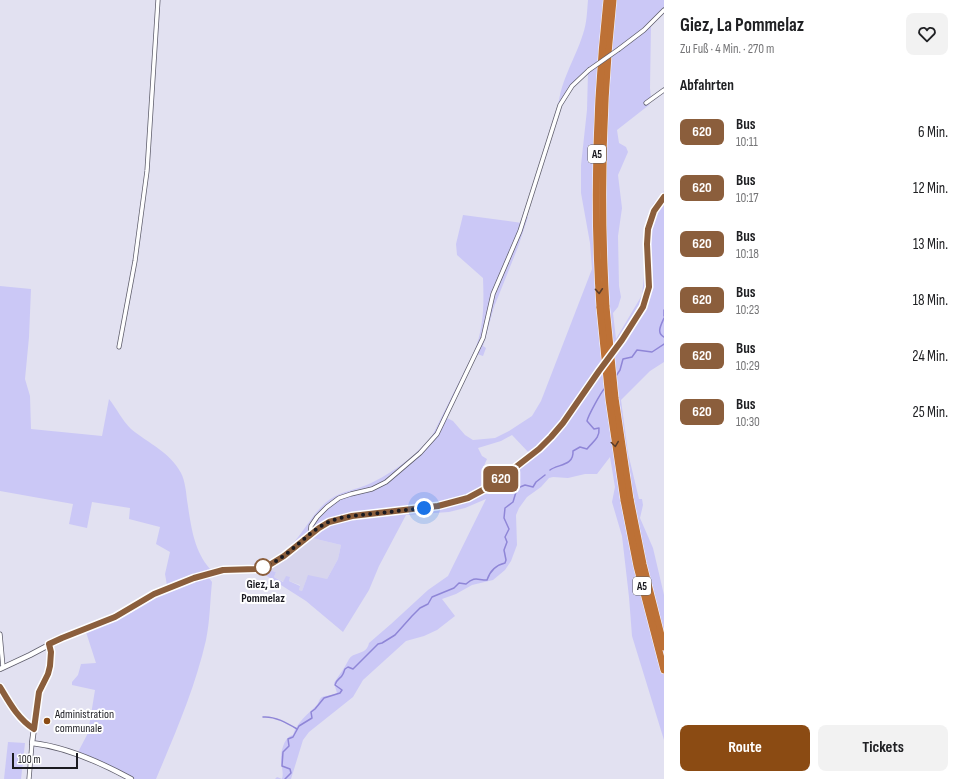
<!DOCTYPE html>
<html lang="de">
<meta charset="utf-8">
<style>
:root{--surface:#fff;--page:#f2f2f2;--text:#202124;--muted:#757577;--accent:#8b4b13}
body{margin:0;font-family:"Sofia Sans Condensed",sans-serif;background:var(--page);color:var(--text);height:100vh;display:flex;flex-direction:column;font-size:15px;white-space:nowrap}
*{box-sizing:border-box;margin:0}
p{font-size:13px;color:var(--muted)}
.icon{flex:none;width:22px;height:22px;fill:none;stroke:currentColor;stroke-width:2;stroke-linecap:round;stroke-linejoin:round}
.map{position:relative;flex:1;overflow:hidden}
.side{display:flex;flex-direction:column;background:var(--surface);width:300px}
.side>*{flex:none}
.badge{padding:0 8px;border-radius:6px;font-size:14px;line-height:26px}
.scale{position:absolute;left:12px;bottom:10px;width:66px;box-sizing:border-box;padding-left:4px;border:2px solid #1a1a20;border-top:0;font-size:11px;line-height:14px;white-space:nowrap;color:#1a1a20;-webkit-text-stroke:3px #fff;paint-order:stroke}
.you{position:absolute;width:20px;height:20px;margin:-10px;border:3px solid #fff;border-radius:50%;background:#1a73e8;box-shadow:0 0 0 6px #1a73e833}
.map>.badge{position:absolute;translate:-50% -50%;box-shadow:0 0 0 2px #fff}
h2{padding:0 16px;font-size:15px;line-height:36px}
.round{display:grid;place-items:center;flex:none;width:42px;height:42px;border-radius:8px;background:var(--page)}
.headline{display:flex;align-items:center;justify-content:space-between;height:68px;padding:0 16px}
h1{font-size:19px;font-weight:700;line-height:30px}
.button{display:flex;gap:8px;margin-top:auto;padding:8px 16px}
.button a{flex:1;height:46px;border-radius:8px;background:var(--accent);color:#fff;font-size:16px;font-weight:700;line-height:46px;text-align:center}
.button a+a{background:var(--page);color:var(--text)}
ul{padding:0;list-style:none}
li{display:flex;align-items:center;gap:12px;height:56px;padding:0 16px}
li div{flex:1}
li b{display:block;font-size:15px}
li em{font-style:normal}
li .badge{min-width:44px;font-weight:700;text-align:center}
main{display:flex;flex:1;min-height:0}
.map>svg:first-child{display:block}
.built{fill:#d7d5ed}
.green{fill:#cbc8f6;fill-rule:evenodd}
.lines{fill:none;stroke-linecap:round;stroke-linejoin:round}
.stream{stroke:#8f86d7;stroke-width:1.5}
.minor-casing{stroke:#5e5d6b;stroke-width:5}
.tertiary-casing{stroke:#5e5d6b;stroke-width:6}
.motorway-casing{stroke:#fff;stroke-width:8}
.minor{stroke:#fff;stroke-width:3.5}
.tertiary{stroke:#fff;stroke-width:4.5}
.motorway{stroke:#bd7136;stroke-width:7}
.minor-bridge-casing{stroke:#5e5d6b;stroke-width:5;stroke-linecap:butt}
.motorway-bridge-casing{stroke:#fff;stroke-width:8;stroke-linecap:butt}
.minor-bridge{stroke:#fff;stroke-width:3.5}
.motorway-bridge{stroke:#bd7136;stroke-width:7}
.oneway{stroke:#5b3d29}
.line-casing{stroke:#fff;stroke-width:9}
.line{stroke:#8b5e3c;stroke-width:6}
.walk{stroke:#1a1a20;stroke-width:4;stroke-dasharray:0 7.2}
.stop-dot{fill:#fff;stroke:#8b5e3c;stroke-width:2}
.poi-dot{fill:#8b4b13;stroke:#fff;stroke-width:1.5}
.labels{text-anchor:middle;stroke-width:4;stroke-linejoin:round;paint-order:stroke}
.shield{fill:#fff;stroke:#5f5f63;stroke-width:1}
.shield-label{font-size:11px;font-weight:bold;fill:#1a1a20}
.stop-label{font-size:12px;font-weight:bold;fill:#1a1a20;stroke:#fff}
.poi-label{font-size:12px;fill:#1a1a20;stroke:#fff;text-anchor:start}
</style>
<main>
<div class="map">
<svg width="664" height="779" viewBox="0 0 664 779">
<rect width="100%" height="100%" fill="#e2e1f1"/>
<polygon class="built" points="312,538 341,545 338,559 327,579 307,578 302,591 299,590 300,585 289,581 290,577 284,582 274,577 276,572 265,569 259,571 256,569 291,550 301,548"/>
<g class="green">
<path d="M588,0h76v10l-13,14 -1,64 1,11 -2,6 -32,25 2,13 7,4 2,5 -10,23 4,33 -4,28 1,50 2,11 -3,10 -5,6 3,26 26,-44 3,-28 -1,-39 9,-24 11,-13v171l-14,9 -29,29 7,53 11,46h3l1,6 -3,13 13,30 11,47v145l-32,-104 -3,-39 -7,-61 -10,-34 3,-15 -5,-30 -13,17h-12l-17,4 -15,-1 -4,1 -8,9 -14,10 -8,11 -3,7 1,30 -6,16 -6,9 -12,10 -21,5 -16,9 -14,5 13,17 -18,14 -13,6 -18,5 -43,39 -10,17 -44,35 -6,8 -12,39h-16l2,-2 5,2c2,-7 -1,-13 -1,-19 0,-9 3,-23 12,-25 4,-13 15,-21 24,-30 2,-3 2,-6 5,-8 4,-2 10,-1 15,-4l-3,-10c5,-8 10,-14 14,-22 1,-2 2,-4 4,-5 7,-4 15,-3 17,-13l22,-19 37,-34 20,-14 38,-77 -21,9 -16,4 -43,3 -27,51 -10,24 -26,42 -37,-31 -47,-30 6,-2 11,3 -2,5 9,5 3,-6 4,1 -1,4 11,5 -1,4 3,1 6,-16 19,4 11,-20 3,-14 -29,-7 -11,10 -6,2 -28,16 -61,8 6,8c-2,19 -2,39 -6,58 -11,48 -31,94 -50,139h-25l-54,-25 11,-21 7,-43 -23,-5v-3l6,-7 3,-11 15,-1 -10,-31 33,-14 9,-6 3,1 8,-6v-3l29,-13 -3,-17 5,-22 -14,-8 4,-17 -31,-8 1,-11 -38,-6 -5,26 -18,-4 4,-20 -73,-13v-205l31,3 -2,48 -4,42 5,17 1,33 71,7 7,-37c8,10 13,21 22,30 18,15 39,23 50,44 4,8 5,18 6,27 4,25 6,49 23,69 22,-3 46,-1 66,-12 24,-13 32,-41 53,-57 12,-9 27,-10 40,-16 22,-10 50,-30 64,-50l41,-82c10,-24 10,-48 9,-74l-26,-23 -1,-11 7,-29 59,8 3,-7 3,1 -10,30 -24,60 -11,39 3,2 -3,8 -6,-2 -32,63 8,4 12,14 8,5 22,-2 14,-7 23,-15 9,-15 51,-132 -2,-26 -9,-50v-28l6,-55 1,-38 -16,14 -14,27c0,-29 17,-53 25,-79 4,-11 4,-23 5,-34zM512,435l19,20 -37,28 -11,-15 4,-9 -5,-3 -4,-8 23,-7z"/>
<polygon points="8,742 25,743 21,779 4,779"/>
</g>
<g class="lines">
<g class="stream">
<polyline points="664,310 664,316"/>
<path d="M664,318c-3,7 -8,15 0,19"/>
<polyline points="616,376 620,370 623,359 632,357 637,350 652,352 664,344"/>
<path d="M550,470c8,-6 24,-4 23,-19l7,-4 7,2c5,-7 13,-10 12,-21l-5,1 -7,-8c1,-5 14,-29 18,-33"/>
<path d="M263,717c12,-1 24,6 34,12"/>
<path d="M285,779l6,-6 -1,-4 -8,-3 1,-14 6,-6 -1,-7 5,-2 6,-11 13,-8 -1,-6 4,-3 9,-11 16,-5 2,-3 -7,-5c1,-6 6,-6 8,-11 1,-2 1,-3 2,-5l3,-2 5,2 25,-25 4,-1 13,-8 17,-19 8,-8 8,-4 4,-7 22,-9 5,-5 7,1c9,-8 11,-4 21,-4 3,-9 9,-15 18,-17l1,-3 -2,-10 3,-8 -2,-5 4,-8 -5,-11 1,-10 8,-6 3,-10 4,-5 5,-2 8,2 3,-5 9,-7"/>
</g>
<defs>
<g id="minor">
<polyline points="619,49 644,30 664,10"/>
<polyline points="646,103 664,90"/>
<polyline points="119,347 135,261 147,171 158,0"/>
<polyline points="310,535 311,526 317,517 327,507 339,498 351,494 372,489 386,482 420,453 437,434 483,338 493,294 520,231 560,105 572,86 589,70"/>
<polyline points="0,634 3,667"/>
<polyline points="29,779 32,743"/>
</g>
<g id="tertiary">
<path d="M610,356c12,-16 32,-42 37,-60 3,-11 2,-22 1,-33 -3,-27 -1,-44 16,-66"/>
<path d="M49,644l2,8 -1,14 -2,8 -9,18 -7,51c35,4 68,19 99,36"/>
<polyline points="0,669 30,655 62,638 115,617 155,594 194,578 223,570 256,569 271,564 284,557 319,528 329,522 352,516 438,506 459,501 479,493 506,475 534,452 551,437 575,406 606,362"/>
<polyline points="0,687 22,719 34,729"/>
</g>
<g id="motorway">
<path d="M606,307c-6,-102 -4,-205 7,-307"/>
<path d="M600,308c-7,-103 -4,-206 7,-308"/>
<polyline points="630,499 643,564 664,647"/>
<polyline points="624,500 637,566 664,670"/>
</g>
</defs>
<use href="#minor" class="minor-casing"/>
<use href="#tertiary" class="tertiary-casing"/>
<use href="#motorway" class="motorway-casing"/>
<use href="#minor" class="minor"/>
<use href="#tertiary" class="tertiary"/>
<use href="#motorway" class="motorway"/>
<defs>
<polyline id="minor-bridge" points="589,70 619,49"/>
<g id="motorway-bridge">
<polyline points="606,307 615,398 630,499"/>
<polyline points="600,308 609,399 624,500"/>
</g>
</defs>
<use href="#minor-bridge" class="minor-bridge-casing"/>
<use href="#motorway-bridge" class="motorway-bridge-casing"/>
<use href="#minor-bridge" class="minor-bridge"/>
<use href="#motorway-bridge" class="motorway-bridge"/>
</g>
<defs><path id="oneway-chevron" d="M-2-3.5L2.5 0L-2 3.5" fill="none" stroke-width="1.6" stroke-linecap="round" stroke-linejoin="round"/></defs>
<g class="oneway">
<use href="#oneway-chevron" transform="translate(599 291) rotate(86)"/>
<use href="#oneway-chevron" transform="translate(615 444) rotate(82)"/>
</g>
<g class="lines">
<defs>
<path id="line" d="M0,687c9,15 18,32 34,42l5,-37 9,-18 2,-8 1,-14 -2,-8 13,-6 53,-21 39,-23 40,-16 29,-8 33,-1 15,-5 13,-8 35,-28 10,-6 23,-6 86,-10 30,-8 26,-14 45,-35 12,-12 12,-14 36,-52 23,-31 21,-33 6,-20 -2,-43 1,-15 6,-18 10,-14"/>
</defs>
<use href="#line" class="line-casing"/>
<use href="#line" class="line"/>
<path class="walk" d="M263,567c24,-8 39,-30 60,-42 15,-9 32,-9 48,-11 18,-2 35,-4 53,-6"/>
</g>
<circle class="stop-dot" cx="263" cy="567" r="8"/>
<circle class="poi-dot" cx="47" cy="721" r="4"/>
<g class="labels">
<g class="shield">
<rect x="588" y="145" width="18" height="18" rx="3"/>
<rect x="633" y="577" width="18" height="18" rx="3"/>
</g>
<g class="shield-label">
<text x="597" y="158">A5</text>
<text x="642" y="590">A5</text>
</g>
<g class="stop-label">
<text x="263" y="588">Giez, La<tspan x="263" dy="14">Pommelaz</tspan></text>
</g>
<g class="poi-label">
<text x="55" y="718">Administration<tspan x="55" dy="14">communale</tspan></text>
</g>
</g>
</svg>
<div class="scale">100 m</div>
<div class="you" style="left:424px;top:508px"></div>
<b class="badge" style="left:501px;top:479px;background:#8b5e3c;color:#fff">620</b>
</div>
<section class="side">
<div class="headline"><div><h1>Giez, La Pommelaz</h1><p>Zu Fuß · 4 Min. · 270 m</p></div><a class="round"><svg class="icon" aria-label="heart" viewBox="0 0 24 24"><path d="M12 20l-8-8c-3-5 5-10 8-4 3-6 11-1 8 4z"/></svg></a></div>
<h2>Abfahrten</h2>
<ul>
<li><span class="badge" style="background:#8b5e3c;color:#fff">620</span><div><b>Bus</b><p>10:11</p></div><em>6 Min.</em></li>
<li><span class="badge" style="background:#8b5e3c;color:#fff">620</span><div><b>Bus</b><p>10:17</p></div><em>12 Min.</em></li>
<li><span class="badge" style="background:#8b5e3c;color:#fff">620</span><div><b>Bus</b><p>10:18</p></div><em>13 Min.</em></li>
<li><span class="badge" style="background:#8b5e3c;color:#fff">620</span><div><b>Bus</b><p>10:23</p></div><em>18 Min.</em></li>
<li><span class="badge" style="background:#8b5e3c;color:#fff">620</span><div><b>Bus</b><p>10:29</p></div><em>24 Min.</em></li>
<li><span class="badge" style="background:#8b5e3c;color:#fff">620</span><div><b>Bus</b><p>10:30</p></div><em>25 Min.</em></li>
</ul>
<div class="button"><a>Route</a><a>Tickets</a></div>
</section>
</main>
